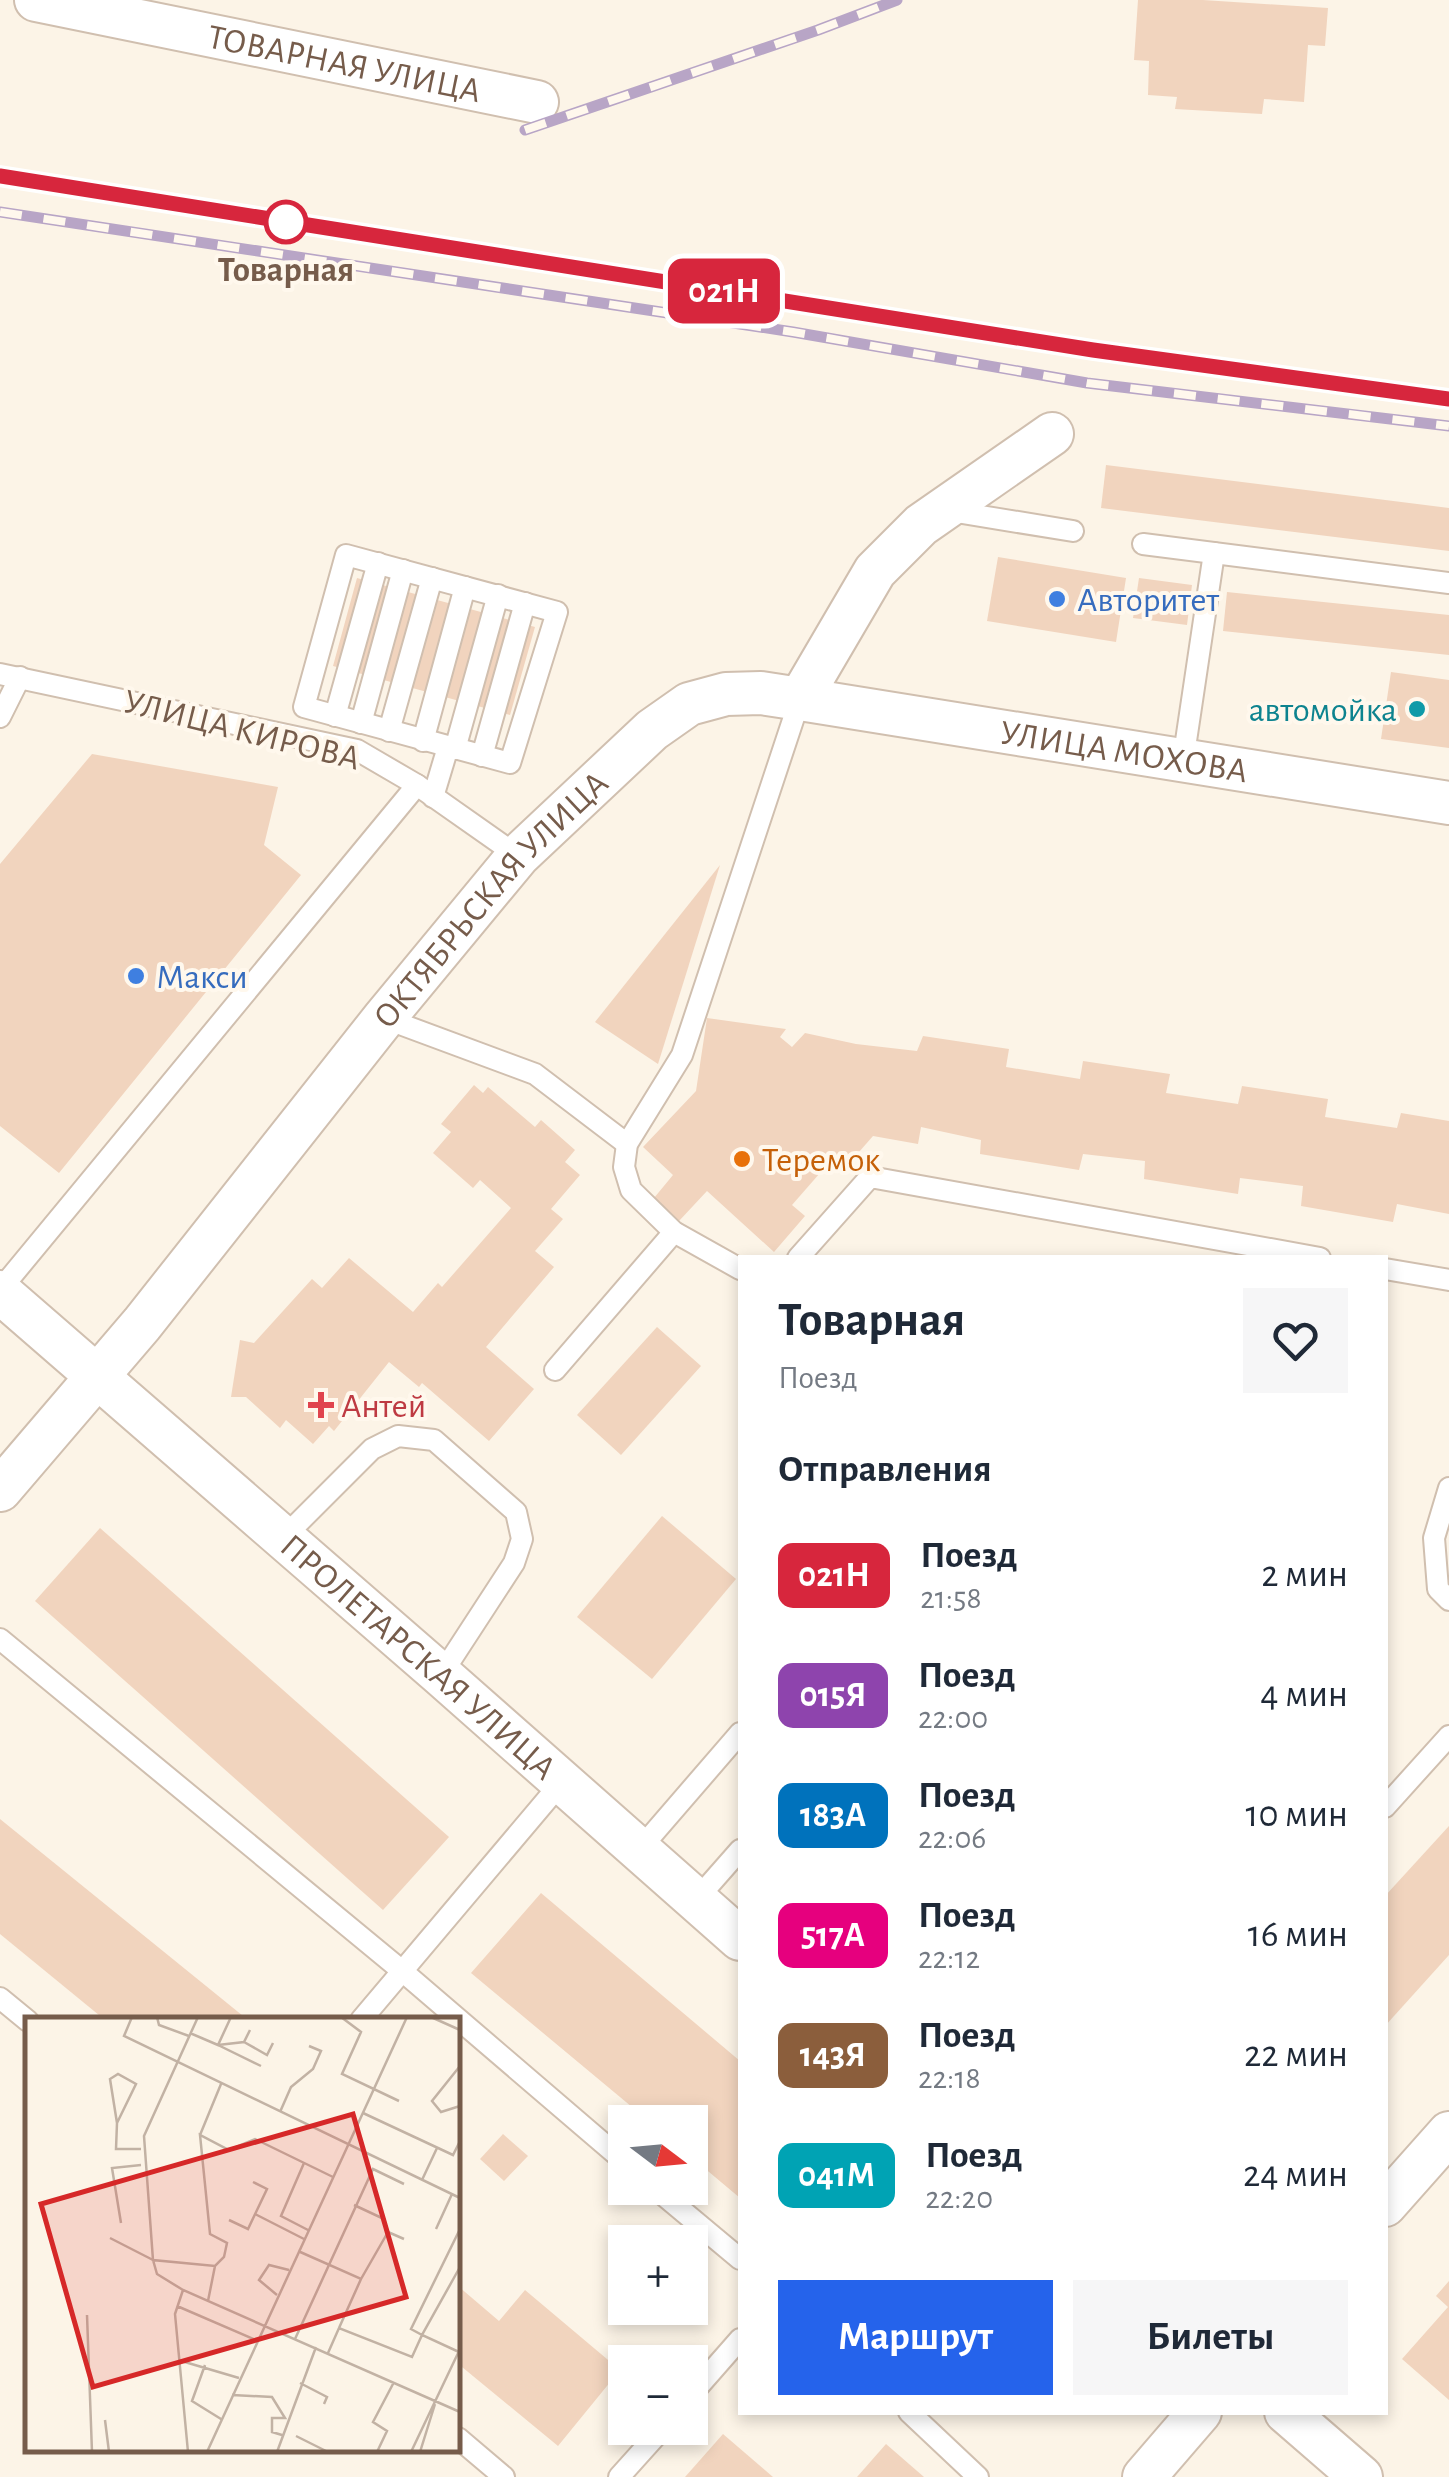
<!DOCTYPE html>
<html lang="ru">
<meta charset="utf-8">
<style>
:root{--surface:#fff;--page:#f6f6f7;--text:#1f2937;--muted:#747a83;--accent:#2563eb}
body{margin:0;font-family:"Alegreya Sans",sans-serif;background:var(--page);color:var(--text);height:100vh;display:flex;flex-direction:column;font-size:38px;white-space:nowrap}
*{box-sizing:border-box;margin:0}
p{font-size:32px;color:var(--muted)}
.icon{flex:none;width:55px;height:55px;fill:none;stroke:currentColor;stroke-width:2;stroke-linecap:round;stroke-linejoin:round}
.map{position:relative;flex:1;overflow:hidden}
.details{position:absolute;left:738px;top:1255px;width:650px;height:1160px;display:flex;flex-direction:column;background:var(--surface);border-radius:0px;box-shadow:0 5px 15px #0003}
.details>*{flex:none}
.badge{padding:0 20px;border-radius:15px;font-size:35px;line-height:65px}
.needle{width:65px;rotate:106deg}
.tools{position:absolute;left:608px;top:2105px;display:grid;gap:20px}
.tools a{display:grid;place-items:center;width:100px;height:100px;border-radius:0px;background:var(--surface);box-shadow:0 5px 15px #0003;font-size:50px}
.map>.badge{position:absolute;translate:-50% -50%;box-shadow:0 0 0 5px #fff}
h2{padding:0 40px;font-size:38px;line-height:90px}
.round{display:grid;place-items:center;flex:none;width:105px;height:105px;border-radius:0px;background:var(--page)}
.summary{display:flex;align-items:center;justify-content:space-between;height:170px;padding:0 40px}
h1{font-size:48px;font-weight:700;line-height:75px}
.cta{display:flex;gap:20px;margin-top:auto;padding:20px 40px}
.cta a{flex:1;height:115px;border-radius:0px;background:var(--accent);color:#fff;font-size:40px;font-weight:700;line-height:115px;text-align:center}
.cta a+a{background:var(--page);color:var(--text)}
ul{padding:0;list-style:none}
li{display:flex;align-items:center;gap:30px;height:120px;padding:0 40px}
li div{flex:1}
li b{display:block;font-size:38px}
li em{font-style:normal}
li .badge{min-width:110px;font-weight:700;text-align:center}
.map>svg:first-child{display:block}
.building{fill:#f1d4be}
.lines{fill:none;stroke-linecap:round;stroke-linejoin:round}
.service-casing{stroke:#d0bfaf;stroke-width:24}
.minor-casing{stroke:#d0bfaf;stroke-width:46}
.service{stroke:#fff;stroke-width:20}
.minor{stroke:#fff;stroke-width:42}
.rail-casing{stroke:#b8a5c6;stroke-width:11}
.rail{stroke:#fff8ed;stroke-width:8;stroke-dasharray:22;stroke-linecap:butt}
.line-casing{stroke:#fff;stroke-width:22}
.line{stroke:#d7263d;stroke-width:15}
.stop-dot{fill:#fff;stroke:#d7263d;stroke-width:5}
.shop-dot{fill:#3f7fe0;stroke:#fff8ed;stroke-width:4}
.culture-dot{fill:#0f9aa8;stroke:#fff8ed;stroke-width:4}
.food-dot{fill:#e8710a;stroke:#fff8ed;stroke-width:4}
.health-dot{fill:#e0444e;stroke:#fff8ed;stroke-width:4}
.labels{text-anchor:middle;stroke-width:8;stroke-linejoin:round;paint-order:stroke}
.street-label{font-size:35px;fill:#765c4b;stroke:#fff8ed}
.stop-label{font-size:35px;font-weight:bold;fill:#765c4b;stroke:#fff8ed}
.shop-label{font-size:35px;fill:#366cbe;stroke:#fff8ed;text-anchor:start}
.culture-label{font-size:35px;fill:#0d838f;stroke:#fff8ed;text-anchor:end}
.food-label{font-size:35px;fill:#c56008;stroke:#fff8ed;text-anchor:start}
.health-label{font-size:35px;fill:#be3a42;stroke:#fff8ed;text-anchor:start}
.inset-road{fill:none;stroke:#c2b2a4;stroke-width:2.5}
.view{fill:#d62828;fill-opacity:0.15;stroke:#d62828;stroke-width:5}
.inset-edge{fill:none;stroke:#765c4b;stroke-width:5}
</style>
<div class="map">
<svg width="1449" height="2477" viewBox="0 0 1449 2477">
<rect width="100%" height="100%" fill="#fcf4e7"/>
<g class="building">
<polygon points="1138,0 1203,0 1328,8 1325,46 1308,45 1304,102 1264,99 1262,114 1175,109 1177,97 1148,95 1149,61 1134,60"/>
<polygon points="1106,465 1449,508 1449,551 1101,508"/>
<polygon points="998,557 1126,578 1116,642 987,621"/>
<polygon points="357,578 535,627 510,715 333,666"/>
<polygon points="1139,578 1192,585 1187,625 1133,618"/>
<polygon points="1227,592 1449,615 1449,655 1223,631"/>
<polygon points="1391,672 1449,680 1449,748 1381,739"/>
<polygon points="92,754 278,787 264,845 301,875 59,1173 0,1126 0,864"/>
<polygon points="720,865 658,1064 595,1022"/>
<polygon points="707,1018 786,1029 780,1037 792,1047 805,1033 856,1044 917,1051 923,1036 1009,1049 1006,1067 1080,1079 1083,1061 1170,1074 1166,1093 1238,1104 1242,1086 1328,1099 1325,1117 1397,1128 1401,1113 1449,1121 1449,1214 1397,1204 1393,1222 1301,1206 1303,1186 1240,1178 1238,1194 1144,1179 1145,1161 1083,1154 1079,1170 980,1154 981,1140 921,1127 918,1144 873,1136 845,1168 834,1157 792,1205 805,1216 774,1252 707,1191 679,1221 654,1198 673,1175 643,1147 696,1091"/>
<polygon points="474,1085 483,1093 488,1087 535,1127 541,1120 575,1150 565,1162 580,1175 551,1209 563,1219 535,1251 554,1267 486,1347 534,1389 489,1441 422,1383 419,1387 389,1362 334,1431 329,1426 313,1444 286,1420 280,1428 246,1397 231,1397 240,1340 254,1343 312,1279 322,1288 349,1258 413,1312 438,1283 442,1287 511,1208 480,1180 473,1188 433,1153 451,1132 441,1124"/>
<polygon points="657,1327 701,1366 621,1455 577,1415"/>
<polygon points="662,1516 736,1579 652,1679 577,1617"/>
<polygon points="100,1528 449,1837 383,1910 35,1601"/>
<polygon points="0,1819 248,2020 105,2020 0,1934"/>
<polygon points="1449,1826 1449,1955 1385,2026 1385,1896"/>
<polygon points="541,1893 740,2061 740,2198 690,2156 690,2122 650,2122 471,1973"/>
<polygon points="503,2134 528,2156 504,2181 480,2159"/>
<polygon points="1449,2281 1449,2400 1402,2359 1448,2307 1436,2296"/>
<polygon points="458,2286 499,2321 525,2290 620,2370 558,2446 462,2367 458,2372"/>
<polygon points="723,2434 773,2477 685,2477"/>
<polygon points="886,2444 924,2477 857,2477"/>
</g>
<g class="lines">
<defs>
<g id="service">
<polyline points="950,511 1073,531"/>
<polyline points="1143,544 1449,583"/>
<polygon points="346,555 557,612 510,763 304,707"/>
<polyline points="0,674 357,750 417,785 518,856"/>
<polyline points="335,716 378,563"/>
<polyline points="0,717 20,677"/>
<polyline points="361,723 403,570"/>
<polyline points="389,731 432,578"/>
<polyline points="423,741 465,587"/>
<polyline points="455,749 498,595"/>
<polyline points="482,756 525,603"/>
<polyline points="1183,761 1214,553"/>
<polyline points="433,797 448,747"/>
<polyline points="384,1018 535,1074 627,1144"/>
<polyline points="798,1258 870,1177 1320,1258"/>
<polyline points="740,1269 674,1232 631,1190 624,1167 627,1144 682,1055 800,699"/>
<polyline points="1385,1269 1449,1280"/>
<polyline points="0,1290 417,785"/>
<polyline points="555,1370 674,1232"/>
<polyline points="1449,1488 1434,1538 1438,1589 1449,1600"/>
<polyline points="282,1539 372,1449 398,1436 434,1440 516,1512 522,1539 514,1563 441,1675"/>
<polyline points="0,1639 401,1970 625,2162"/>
<polyline points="1385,1807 1449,1736"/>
<polyline points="639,1850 740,1733"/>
<polyline points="696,1900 740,1850"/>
<polyline points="0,1998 28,2021"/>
<polyline points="361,2020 561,1783"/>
<polyline points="655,2188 740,2259"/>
<polyline points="690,2396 740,2339"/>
<polyline points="909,2412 978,2477"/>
<polyline points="458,2438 504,2477"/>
<polyline points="619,2477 663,2428"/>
</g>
<g id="minor">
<path id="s1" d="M36,0l501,102"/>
<path id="s2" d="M800,699l649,104"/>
<path id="s3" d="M0,1292l441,383 299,264"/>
<path id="s4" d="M0,1490l142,-166 242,-306 134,-162 134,-126 37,-26 37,-10 35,-1 39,6 75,-128 46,-46 131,-91"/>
<polyline points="1385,2205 1449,2133"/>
<polyline points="1286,2412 1361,2477"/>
<polyline points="1144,2477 1200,2412"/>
</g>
</defs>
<use href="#service" class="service-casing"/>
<use href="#minor" class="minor-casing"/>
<use href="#service" class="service"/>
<use href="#minor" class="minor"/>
<defs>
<g id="rail">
<polyline points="525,130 818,30 897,0"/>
<polyline points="0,177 1093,350 1449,399"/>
<polyline points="0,212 793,332 1087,383 1449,426"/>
</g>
</defs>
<use href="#rail" class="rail-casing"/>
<use href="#rail" class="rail"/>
</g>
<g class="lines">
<defs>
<polyline id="line" points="0,176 1093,350 1449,399"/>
</defs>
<use href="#line" class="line-casing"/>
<use href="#line" class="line"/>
</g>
<circle class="stop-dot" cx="286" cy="222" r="20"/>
<g class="shop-dot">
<circle cx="1057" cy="599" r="10"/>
<circle cx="136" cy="976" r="10"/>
</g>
<circle class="culture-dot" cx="1417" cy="709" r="10"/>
<circle class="food-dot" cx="742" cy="1159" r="10"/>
<path class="health-dot" d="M316 1390h10v10h10v10h-10v10h-10v-10h-10v-10h10z"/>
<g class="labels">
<g class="street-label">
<text dy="12" stroke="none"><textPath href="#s1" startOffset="315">ТОВАРНАЯ УЛИЦА</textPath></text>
<text transform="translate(242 729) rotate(14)" y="12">УЛИЦА КИРОВА</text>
<text dy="12" stroke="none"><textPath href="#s2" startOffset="328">УЛИЦА МОХОВА</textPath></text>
<text dy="12" stroke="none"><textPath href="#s4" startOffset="768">ОКТЯБРЬСКАЯ УЛИЦА</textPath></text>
<text dy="12" stroke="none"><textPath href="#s3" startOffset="555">ПРОЛЕТАРСКАЯ УЛИЦА</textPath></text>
</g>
<g class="stop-label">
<text x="286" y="281">Товарная</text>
</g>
<g class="shop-label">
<text x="1077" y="611">Авторитет</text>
<text x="156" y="988">Макси</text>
</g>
<g class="culture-label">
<text x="1397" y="721">автомойка</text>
</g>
<g class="food-label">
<text x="762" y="1171">Теремок</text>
</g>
<g class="health-label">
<text x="341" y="1417">Антей</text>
</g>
</g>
<g transform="translate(25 2017)">
<rect width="435" height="435" fill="#fcf4e7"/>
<path class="inset-road" d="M107,0l-8,19 336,162M132,0l2,8 30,11M173,0l-54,119 9,124 62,6 9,-9 3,-14 -17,-9 -10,-99 29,15 26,-11 78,38M316,0l20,15 -19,42 57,27M406,0l29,13M165,16l28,12 13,-28M219,25l23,13 6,-12M193,28l43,21M193,28l26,-3 6,-12M435,49l-28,35 9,11 19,-6M255,95l11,-25 22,-18 8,-18 -12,-5M338,96l90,42 7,-14M92,106l-7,-44 8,-5 18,10 -19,39 -1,26h25M175,118l21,-51M279,146l-23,53 27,14M397,163l15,-32M329,188l30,14 4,13 16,7M230,197l49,25M204,203l19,9 19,-40 -14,-7M96,206l-9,-55 29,-3M411,212l16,-35M85,221l43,22 4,14 26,16 277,122M273,234l63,28 27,-47M158,273l-8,24 13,138M252,278l-18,-15 10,-15 20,5M183,284l7,-35M152,289l79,34M62,298l5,137M314,311l22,-49M270,322l78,-170 31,15M434,335l-37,-17 38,-68M303,336l11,-25 73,29 10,-22 -11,-6 49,-100M153,343l61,18M180,348l-13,36 29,18M275,366l27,14 -3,7M207,378l40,2 13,21h-13v14l10,3M80,403l4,32M271,419l32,16M182,435l200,-435M252,435l39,-105M352,435l10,-21 -14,-9 21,-40M386,435l49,-103M395,435l15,-48"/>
<path class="view" d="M328,97l53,183 -313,90 -52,-183z"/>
<rect width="435" height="435" class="inset-edge"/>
</g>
</svg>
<div class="tools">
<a><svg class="needle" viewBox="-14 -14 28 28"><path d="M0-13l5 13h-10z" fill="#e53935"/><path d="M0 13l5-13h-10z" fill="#747a83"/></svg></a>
<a>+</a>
<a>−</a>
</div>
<b class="badge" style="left:724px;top:291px;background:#d7263d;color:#fff">021Н</b>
<section class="details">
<div class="summary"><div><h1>Товарная</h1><p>Поезд</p></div><a class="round"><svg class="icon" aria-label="heart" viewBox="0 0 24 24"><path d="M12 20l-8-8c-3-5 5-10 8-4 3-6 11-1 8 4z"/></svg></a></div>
<h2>Отправления</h2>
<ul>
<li><span class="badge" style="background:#d7263d;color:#fff">021Н</span><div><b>Поезд</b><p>21:58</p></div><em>2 мин</em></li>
<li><span class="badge" style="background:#8e44ad;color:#fff">015Я</span><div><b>Поезд</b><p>22:00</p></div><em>4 мин</em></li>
<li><span class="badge" style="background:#0072bc;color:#fff">183А</span><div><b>Поезд</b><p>22:06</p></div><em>10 мин</em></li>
<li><span class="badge" style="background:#e6007e;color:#fff">517А</span><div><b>Поезд</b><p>22:12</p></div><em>16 мин</em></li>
<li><span class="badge" style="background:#8b5e3c;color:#fff">143Я</span><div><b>Поезд</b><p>22:18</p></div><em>22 мин</em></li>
<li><span class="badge" style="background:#00a3b4;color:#fff">041М</span><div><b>Поезд</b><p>22:20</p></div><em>24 мин</em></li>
</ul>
<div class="cta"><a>Маршрут</a><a>Билеты</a></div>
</section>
</div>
